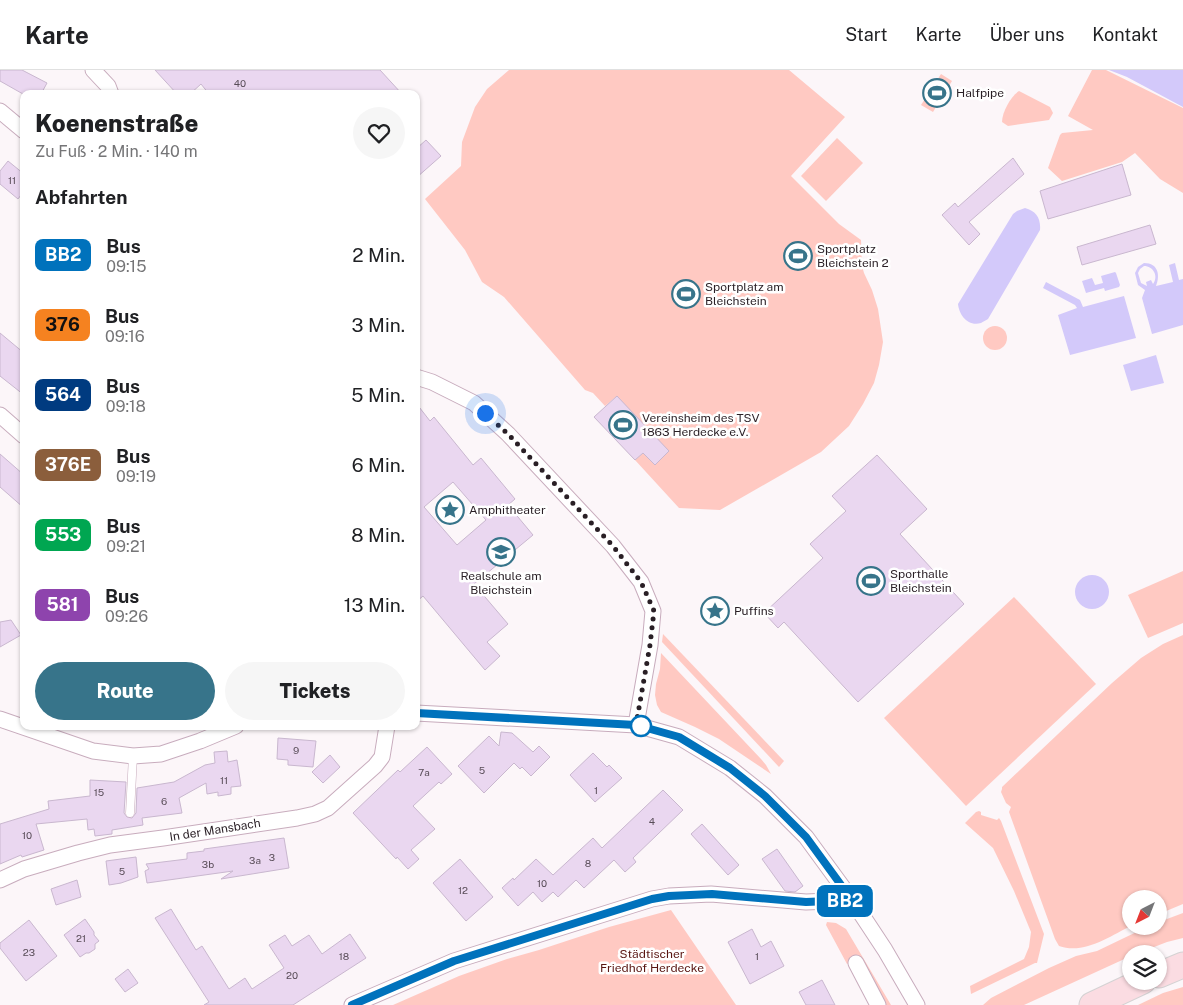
<!DOCTYPE html>
<html lang="de">
<meta charset="utf-8">
<style>
:root{--surface:#fff;--page:#f6f6f6;--text:#202124;--muted:#757577;--line:#e0e0e0;--accent:#37748a}
body{margin:0;font-family:"Public Sans",sans-serif;background:var(--page);color:var(--text);height:100vh;display:flex;flex-direction:column;font-size:19px;white-space:nowrap}
*{box-sizing:border-box;margin:0}
p{font-size:16px;color:var(--muted)}
.icon{flex:none;width:28px;height:28px;fill:none;stroke:currentColor;stroke-width:2;stroke-linecap:round;stroke-linejoin:round}
.map{position:relative;flex:1;overflow:hidden}
.drawer{position:absolute;left:20px;top:20px;width:400px;height:640px;display:flex;flex-direction:column;background:var(--surface);border-radius:10px;box-shadow:0 1px 4px #0004}
.drawer>*{flex:none}
.badge{padding:0 10px;border-radius:8px;font-size:18px;line-height:32px}
.needle{width:32px;rotate:222deg}
.tools{position:absolute;left:1122px;top:820px;display:grid;gap:10px}
.tools a{display:grid;place-items:center;width:45px;height:45px;border-radius:50%;background:var(--surface);box-shadow:0 1px 4px #0004;font-size:25px}
.you{position:absolute;width:25px;height:25px;margin:-12px;border:4px solid #fff;border-radius:50%;background:#1a73e8;box-shadow:0 0 0 8px #1a73e833}
.map>.badge{position:absolute;translate:-50% -50%;box-shadow:0 0 0 2px #fff}
h2{padding:0 15px;font-size:19px;line-height:45px}
.round{display:grid;place-items:center;flex:none;width:52px;height:52px;border-radius:26px;background:var(--page)}
.overview{display:flex;align-items:center;justify-content:space-between;height:85px;padding:0 15px}
h1{font-size:24px;font-weight:800;line-height:38px}
.action{display:flex;gap:10px;margin-top:auto;padding:10px 15px}
.action a{flex:1;height:58px;border-radius:30px;background:var(--accent);color:#fff;font-size:20px;font-weight:800;line-height:58px;text-align:center}
.action a+a{background:var(--page);color:var(--text)}
ul{padding:0;list-style:none}
li{display:flex;align-items:center;gap:15px;height:70px;padding:0 15px}
li div{flex:1}
li b{display:block;font-size:19px}
li em{font-style:normal}
li .badge{min-width:55px;font-weight:700;text-align:center}
header{display:flex;align-items:center;gap:30px;box-sizing:border-box;height:70px;padding:0 25px;background:var(--surface);border-bottom:1px solid var(--line)}
header strong{font-size:24px}
nav{display:flex;gap:28px;margin-inline-start:auto;font-size:18px}
.map>svg:first-child{display:block}
.green{fill:#ffc9c2}
.water{fill:#d3c9fa;fill-rule:evenodd}
.building{fill:#ead7f0;stroke:#c9b7cf;fill-rule:evenodd}
.lines{fill:none;stroke-linecap:round;stroke-linejoin:round}
.lane-casing{stroke:#c8acbd;stroke-width:9}
.street-casing{stroke:#c8acbd;stroke-width:17}
.primary-casing{stroke:#d4d2d3;stroke-width:27}
.lane{stroke:#fff;stroke-width:8}
.street{stroke:#fff;stroke-width:15}
.primary{stroke:#fbdce2;stroke-width:25}
.line-casing{stroke:#fff;stroke-width:11}
.line{stroke:#0072bc;stroke-width:8}
.walk{stroke:#291f25;stroke-width:5;stroke-dasharray:0 9}
.stop-dot{fill:#fff;stroke:#0072bc;stroke-width:2.5}
.labels{text-anchor:middle;stroke-width:5;stroke-linejoin:round;paint-order:stroke}
.number-label{font-size:10px;fill:#594d58}
.poi-label{font-size:12px;fill:#291f25;stroke:#fff;text-anchor:start}
.street-label{font-size:12px;fill:#291f25;stroke:#fff}
.park-label{font-size:12px;fill:#591612;stroke:#fff}
</style>
<header>
<strong>Karte</strong>
<nav><a>Start</a><a>Karte</a><a>Über uns</a><a>Kontakt</a></nav>
</header>
<div class="map">
<svg width="1183" height="935" viewBox="0 0 1183 935">
<rect width="100%" height="100%" fill="#fcf6f9"/>
<g class="green">
<polygon points="509,0 789,0 845,47 791,106 839,154 861,170 862,196 864,203 872,220 878,239 883,272 879,295 874,313 863,334 849,356 821,382 720,440 679,438 635,390 643,383 617,326 605,336 593,323 585,320 504,227 482,212 465,180 425,129 461,96 462,72 475,37 487,19"/>
<polygon points="1092,0 1106,0 1183,38 1183,123 1160,109 1135,83 1122,92 1062,111 1048,98 1060,65 1062,63 1093,60 1068,46"/>
<polygon points="941,4 952,11 933,42 921,35"/>
<path d="M1019,21l31,16 3,6 -4,7 -41,6 -6,-4c0,-10 9,-26 17,-31z"/>
<polygon points="837,68 863,93 826,131 801,106"/>
<circle cx="995" cy="268" r="12"/>
<polygon points="1183,501 1183,553 1148,568 1128,525"/>
<polygon points="1014,527 1096,614 966,736 884,648"/>
<polygon points="663,564 784,691 779,697 662,572"/>
<path d="M1183,565v269l-24,10v-15h-28v27c-21,10 -47,29 -72,20l-4,-7 -46,-127 2,-5 -5,-4 -5,-11 1,-3v-2l110,-104 29,-25 22,-14z"/>
<polygon points="661,583 761,689 766,695 771,704 719,669 695,657 661,642 657,635 655,625 656,614 660,599"/>
<polygon points="979,741 981,742 981,745 997,750 999,748 1001,751 1044,864 1037,893 1035,893 971,924 970,916 1024,889 1029,877 1031,862 1014,821 993,778 965,753 976,742"/>
<polygon points="671,840 736,935 393,935 459,906 507,889 539,880 609,857"/>
<polygon points="1183,843 1183,868 1167,872 1136,884 1131,884 1131,886 1024,935 983,935 991,928 1049,898 1076,886 1097,881 1149,856 1159,856 1159,852"/>
<polygon points="827,852 836,853 846,859 891,935 886,935 882,926 861,889 847,894 826,855"/>
<polygon points="1183,917 1183,935 1138,935 1163,923"/>
</g>
<g class="water">
<polygon points="1109,0 1183,0 1183,37 1127,7"/>
<path d="M1025,138c11,3 16,10 15,22l-52,89c-2,1 -5,3 -7,4 -13,4 -22,-8 -23,-19l55,-90 4,-3z"/>
<path d="M1144,193c15,0 16,13 12,23l17,-4 -4,-17 6,-2 4,17 4,-1v46l-31,9 -10,-36 3,-8 -7,-5 -3,-12 3,-6zM1144,196c9,0 15,10 9,18l-2,-4 -5,2 1,4 -6,-3 -3,-10 2,-4z"/>
<polygon points="1115,202 1116,203 1120,215 1119,217 1105,221 1104,218 1086,223 1082,211 1092,208 1095,215 1103,213 1101,206"/>
<polygon points="1046,212 1080,230 1083,237 1124,226 1136,268 1070,285 1058,245 1077,238 1075,235 1043,218"/>
<polygon points="1156,285 1164,313 1131,321 1123,295"/>
<circle cx="1092" cy="522" r="17"/>
</g>
<g class="building">
<polygon points="0,0 22,0 47,13 41,24 23,24 0,11"/>
<polygon points="155,0 380,0 402,24 209,24 201,14 190,24 177,24"/>
<polygon points="426,70 441,86 416,108 416,79"/>
<polygon points="1013,88 1024,104 969,152 980,164 969,175 942,145 955,133 958,137"/>
<polygon points="8,91 24,104 24,121 18,129 0,114 0,101"/>
<polygon points="1122,94 1131,125 1048,149 1040,121"/>
<polygon points="1150,155 1156,174 1082,195 1077,177"/>
<polygon points="0,263 24,283 24,325 0,306"/>
<polygon points="617,326 669,381 655,395 643,383 635,390 594,347"/>
<path d="M416,333l14,18 4,-4 39,48 8,-7 34,41 -7,6 25,30 -59,49 34,40 -21,18 13,14 -15,14 -62,-74 -7,6zM453,412l33,38 -29,25 -33,-38z"/>
<polygon points="0,384 24,405 24,438 0,417"/>
<polygon points="877,385 927,439 900,464 964,534 858,632 784,552 778,558 764,543 823,488 810,474 846,441 832,426"/>
<polygon points="11,550 21,565 0,577 0,552"/>
<polygon points="501,662 512,663 533,682 539,676 550,687 531,706 522,697 520,699 514,693 484,723 458,696 489,666 499,676"/>
<polygon points="278,668 316,671 313,697 288,695 288,690 277,689"/>
<polygon points="427,677 452,704 441,714 439,712 413,736 435,759 411,780 419,789 408,799 397,787 396,789 353,743 398,700 400,702"/>
<polygon points="227,681 228,692 237,690 241,716 231,717 231,724 218,726 218,722 207,724 206,713 179,728 182,743 142,748 143,755 112,760 112,764 95,766 94,759 88,760 87,749 36,754 44,780 22,787 21,785 0,794 0,754 49,739 48,731 90,726 90,710 126,712 124,743 127,747 132,748 136,743 137,718 174,712 205,695 215,693 214,682"/>
<polygon points="593,683 607,697 609,695 622,708 595,732 570,705"/>
<polygon points="330,685 340,697 323,713 312,702"/>
<polygon points="663,720 683,740 633,788 636,792 625,802 614,790 584,818 576,810 558,827 553,822 542,832 533,822 518,836 502,818 513,808 514,810 536,789 553,805 593,768 602,778"/>
<polygon points="702,754 739,795 728,805 691,764"/>
<polygon points="284,768 289,798 221,809 233,801 147,813 145,801 149,799 146,794 187,789 187,783 204,781 204,779"/>
<polygon points="777,779 803,816 795,822 785,821 762,789"/>
<polygon points="136,787 138,807 121,813 109,815 106,791"/>
<polygon points="460,789 493,827 466,851 433,813"/>
<polygon points="77,810 81,827 56,835 51,819"/>
<polygon points="171,839 196,880 202,876 229,919 245,908 252,919 284,898 269,875 285,865 292,876 309,865 322,884 350,864 366,888 293,935 204,935 209,932 155,848"/>
<polygon points="85,849 94,862 94,865 99,871 95,874 95,879 89,883 86,883 80,887 64,865"/>
<polygon points="29,850 57,886 26,911 0,878 0,873"/>
<polygon points="752,859 761,877 771,871 784,896 750,914 728,872"/>
<polygon points="128,899 138,913 125,922 115,909"/>
<polygon points="822,910 835,935 806,935 799,922"/>
</g>
<g class="lines">
<defs>
<polyline id="lane" points="130,743 133,686"/>
<g id="street">
<polyline points="93,0 108,16 111,24"/>
<polyline points="0,41 24,61"/>
<polyline points="416,307 432,312 474,333 508,364 613,476 641,512 653,541 650,575 636,655"/>
<polyline points="0,345 24,366"/>
<polyline points="416,643 636,655 679,667 730,698 765,726 806,767 852,830 885,880 917,935"/>
<polyline points="0,649 93,681 133,686 161,684 200,671 236,656"/>
<polyline points="0,810 24,799 78,783 110,775 163,768 297,748 315,744 328,738 375,696 382,687 387,656"/>
<polyline points="856,893 878,935"/>
<polyline points="352,935 454,891 652,829 669,826 711,824 806,832 852,830"/>
</g>
<g id="primary">
<polyline points="1159,905 1183,895"/>
<polyline points="1092,935 1143,911"/>
</g>
</defs>
<use href="#lane" class="lane-casing"/>
<use href="#street" class="street-casing"/>
<use href="#primary" class="primary-casing"/>
<use href="#lane" class="lane"/>
<use href="#street" class="street"/>
<use href="#primary" class="primary"/>
</g>
<g class="lines">
<defs>
<polyline id="line" points="352,935 454,891 652,829 669,826 712,824 806,832 852,830 806,767 765,726 730,698 679,667 636,655 416,643"/>
</defs>
<use href="#line" class="line-casing"/>
<use href="#line" class="line"/>
<polyline class="walk" points="485,343 508,364 613,476 641,512 654,541 650,575 636,655 641,656"/>
</g>
<defs>
<symbol id="stadium-ring" viewBox="-11 -11 22 22"><circle r="9.5" fill="#fff" stroke="#37748a" stroke-width="1.5"/><path d="M0-5a6.5 5 0 1 0 0 10a6.5 5 0 1 0 0-10ZM-3.5-1.8h7v3.6h-7Z" fill="#37748a"/></symbol>
<symbol id="sight-ring" viewBox="-11 -11 22 22"><circle r="9.5" fill="#fff" stroke="#37748a" stroke-width="1.5"/><path d="M0-6L1.8-2.2L6-1.7L2.9 1.2L3.7 5.4L0 3.3L-3.7 5.4L-2.9 1.2L-6-1.7L-1.8-2.2Z" fill="#37748a"/></symbol>
<symbol id="school-ring" viewBox="-11 -11 22 22"><circle r="9.5" fill="#fff" stroke="#37748a" stroke-width="1.5"/><path d="M0-5L7-2L0 1L-7-2ZM-4 1L0 2.5L4 1V4Q0 6-4 4Z" fill="#37748a"/></symbol>
</defs>
<g fill-rule="evenodd">
<use href="#stadium-ring" x="921" y="7" width="32" height="32"/>
<use href="#stadium-ring" x="782" y="170" width="32" height="32"/>
<use href="#stadium-ring" x="670" y="208" width="32" height="32"/>
<use href="#stadium-ring" x="607" y="339" width="32" height="32"/>
<use href="#sight-ring" x="434" y="424" width="32" height="32"/>
<use href="#school-ring" x="485" y="466" width="32" height="32"/>
<use href="#stadium-ring" x="855" y="495" width="32" height="32"/>
<use href="#sight-ring" x="699" y="525" width="32" height="32"/>
</g>
<circle class="stop-dot" cx="641" cy="656" r="10"/>
<g class="labels">
<g class="number-label">
<text x="240" y="17">40</text>
<text x="12" y="114">11</text>
<text x="296" y="684">9</text>
<text x="482" y="704">5</text>
<text x="424" y="706">7a</text>
<text x="224" y="714">11</text>
<text x="596" y="724">1</text>
<text x="99" y="726">15</text>
<text x="164" y="735">6</text>
<text x="652" y="755">4</text>
<text x="27" y="769">10</text>
<text x="272" y="791">3</text>
<text x="255" y="794">3a</text>
<text x="588" y="797">8</text>
<text x="208" y="798">3b</text>
<text x="122" y="805">5</text>
<text x="542" y="817">10</text>
<text x="463" y="824">12</text>
<text x="81" y="872">21</text>
<text x="29" y="886">23</text>
<text x="344" y="890">18</text>
<text x="757" y="890">1</text>
<text x="292" y="909">20</text>
</g>
<g class="poi-label">
<text x="956" y="27">Halfpipe</text>
<text x="817" y="183">Sportplatz<tspan x="817" dy="14">Bleichstein 2</tspan></text>
<text x="705" y="221">Sportplatz am<tspan x="705" dy="14">Bleichstein</tspan></text>
<text x="642" y="352">Vereinsheim des TSV<tspan x="642" dy="14">1863 Herdecke e.V.</tspan></text>
<text x="469" y="444">Amphitheater</text>
<text x="890" y="508">Sporthalle<tspan x="890" dy="14">Bleichstein</tspan></text>
<text x="501" y="510" text-anchor="middle">Realschule am<tspan x="501" dy="14">Bleichstein</tspan></text>
<text x="734" y="545">Puffins</text>
</g>
<g class="street-label">
<text transform="translate(215 760) rotate(-9)" y="4">In der Mansbach</text>
</g>
<g class="park-label">
<text x="652" y="888">Städtischer<tspan x="652" dy="14">Friedhof Herdecke</tspan></text>
</g>
</g>
</svg>
<div class="tools">
<a><svg class="needle" viewBox="-14 -14 28 28"><path d="M0-13l5 13h-10z" fill="#e53935"/><path d="M0 13l5-13h-10z" fill="#757577"/></svg></a>
<a><svg class="icon" aria-label="layers" viewBox="0 0 24 24"><path d="M12 4l9 5-9 5-9-5zM3 14l9 5 9-5"/></svg></a>
</div>
<div class="you" style="left:485px;top:343px"></div>
<b class="badge" style="left:845px;top:831px;background:#0072bc;color:#fff">BB2</b>
<section class="drawer">
<div class="overview"><div><h1>Koenenstraße</h1><p>Zu Fuß · 2 Min. · 140 m</p></div><a class="round"><svg class="icon" aria-label="heart" viewBox="0 0 24 24"><path d="M12 20l-8-8c-3-5 5-10 8-4 3-6 11-1 8 4z"/></svg></a></div>
<h2>Abfahrten</h2>
<ul>
<li><span class="badge" style="background:#0072bc;color:#fff">BB2</span><div><b>Bus</b><p>09:15</p></div><em>2 Min.</em></li>
<li><span class="badge" style="background:#f58220;color:#111">376</span><div><b>Bus</b><p>09:16</p></div><em>3 Min.</em></li>
<li><span class="badge" style="background:#003b80;color:#fff">564</span><div><b>Bus</b><p>09:18</p></div><em>5 Min.</em></li>
<li><span class="badge" style="background:#8b5e3c;color:#fff">376E</span><div><b>Bus</b><p>09:19</p></div><em>6 Min.</em></li>
<li><span class="badge" style="background:#00a651;color:#fff">553</span><div><b>Bus</b><p>09:21</p></div><em>8 Min.</em></li>
<li><span class="badge" style="background:#8e44ad;color:#fff">581</span><div><b>Bus</b><p>09:26</p></div><em>13 Min.</em></li>
</ul>
<div class="action"><a>Route</a><a>Tickets</a></div>
</section>
</div>
